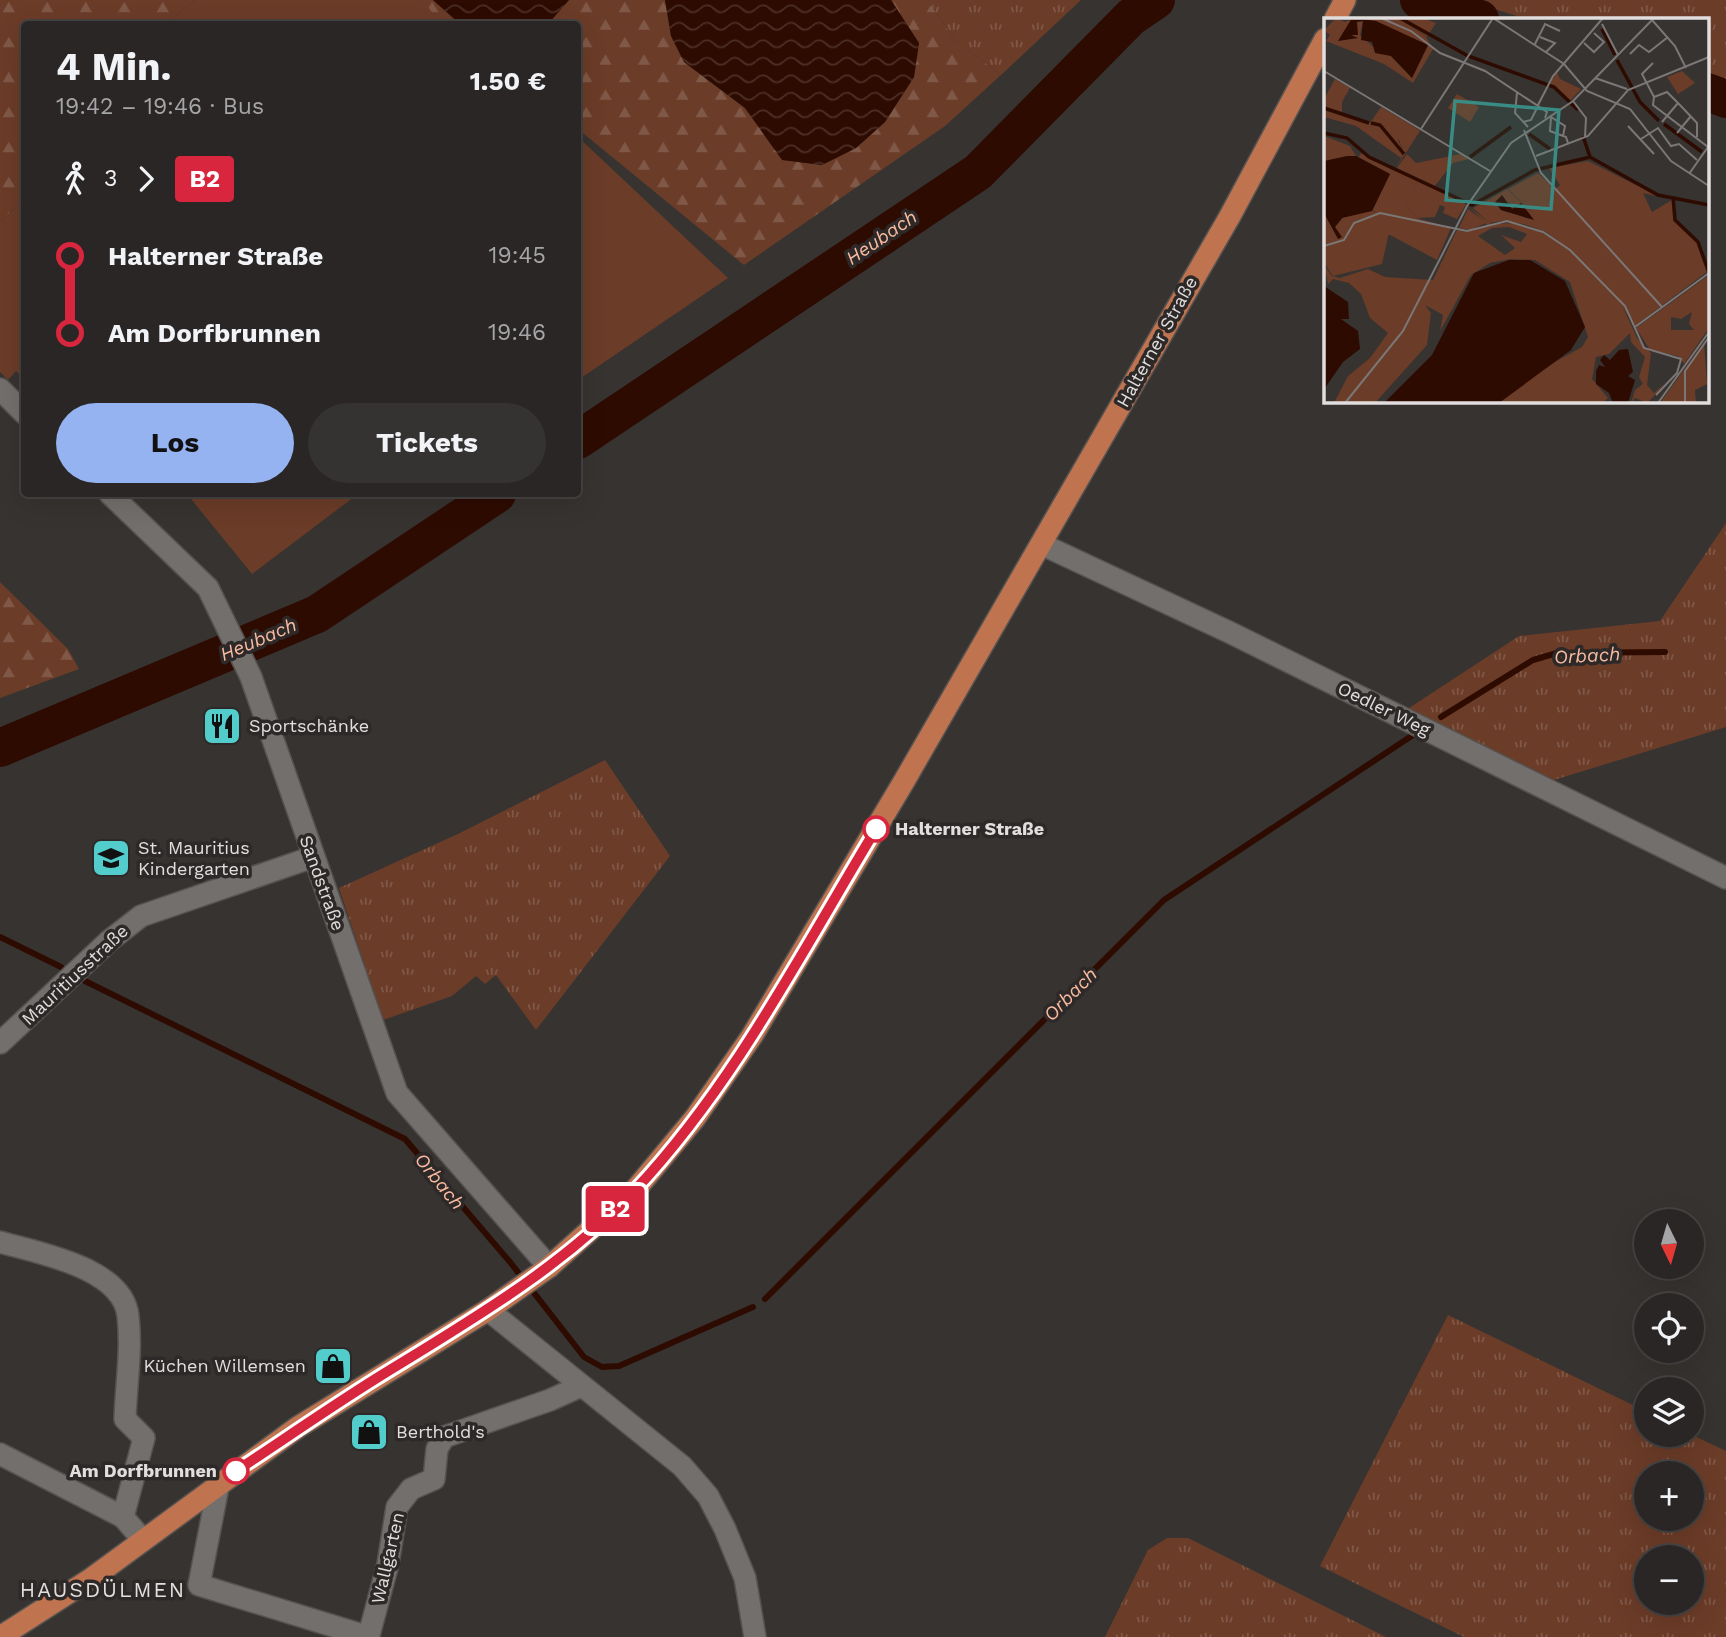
<!DOCTYPE html>
<html lang="de">
<meta charset="utf-8">
<style>
:root{--surface:#292625;--page:#353232;--text:#f1f3f6;--muted:#a5a5a7;--line:#454342;--accent:#95b2f1}
body{margin:0;font-family:"Work Sans",sans-serif;background:var(--page);color:var(--text);height:100vh;display:flex;flex-direction:column;font-size:26px;white-space:nowrap}
*{box-sizing:border-box;margin:0}
p{font-size:23px;color:var(--muted)}
.icon{flex:none;width:38px;height:38px;fill:none;stroke:currentColor;stroke-width:2;stroke-linecap:round;stroke-linejoin:round}
.map{position:relative;flex:1;overflow:hidden}
.details{position:absolute;left:21px;top:21px;width:560px;height:476px;display:flex;flex-direction:column;background:var(--surface);border-radius:7px;box-shadow:0 7px 28px #0002,0 0 0 2px var(--line)}
.details>*{flex:none}
.badge{padding:0 14px;border-radius:5px;font-size:24px;line-height:46px}
.needle{width:46px;rotate:175deg}
.buttons{position:absolute;left:1634px;top:1209px;display:grid;gap:14px}
.buttons a{display:grid;place-items:center;width:70px;height:70px;border-radius:50%;background:var(--surface);box-shadow:0 7px 28px #0002,0 0 0 2px var(--line);font-size:35px}
.map>.badge{position:absolute;translate:-50% -50%;box-shadow:0 0 0 4px #fff}
.legs{display:flex;align-items:center;gap:10px;height:77px;padding:0 35px;font-size:23px}
.legs p{margin-inline-start:auto}
.summary{display:flex;align-items:center;justify-content:space-between;height:119px;padding:0 35px}
h1{font-size:38px;font-weight:700;line-height:52px}
.action{display:flex;gap:14px;margin-top:auto;padding:14px 35px}
.action a{flex:1;height:80px;border-radius:42px;background:var(--accent);color:#111;font-size:28px;font-weight:700;line-height:80px;text-align:center}
.action a+a{background:var(--page);color:var(--text)}
ul{padding:0 35px;list-style:none}
li{display:flex;align-items:center;gap:24px;height:77px;font-size:26px}
li i{display:grid;place-items:center;width:10px;height:100%;margin:0 9px;background:currentColor}
li i::after{content:'';width:18px;height:18px;margin:-9px;border:5px solid;border-radius:50%;background:var(--surface)}
li p{margin-inline-start:auto}
li:first-child i{background:linear-gradient(#0000 50%,currentColor 0)}
li:last-child i{background:linear-gradient(currentColor 50%,#0000 0)}
.map>svg:first-child{display:block}
.grass{fill:url(#grass-tufts);fill-rule:evenodd}
.forest{fill:url(#forest-firs)}
.pitch{fill:#6b3c28}
.water{fill:url(#water-waves)}
.lines{fill:none;stroke-linecap:round;stroke-linejoin:round}
.stream{stroke:#2e0b00;stroke-width:6}
.river{stroke:#2e0b00;stroke-width:38}
.minor-casing{stroke:#555250;stroke-width:24}
.major-casing{stroke:#555250;stroke-width:24}
.minor{stroke:#736f6d;stroke-width:21}
.major{stroke:#c0734f;stroke-width:21}
.line-1-casing{stroke:#fff;stroke-width:16}
.line-1{stroke:#d7263d;stroke-width:10}
.stop-1-dot{fill:#fff;stroke:#d7263d;stroke-width:3.5}
.labels{text-anchor:middle;stroke-width:7;stroke-linejoin:round;paint-order:stroke}
.street-label{font-size:18px;fill:#e1dedd;stroke:#2d2928}
.poi-label{font-size:18px;fill:#e1dedd;stroke:#2d2928;text-anchor:start}
.stop-label{font-size:18px;font-weight:bold;fill:#e1dedd;stroke:#2d2928;text-anchor:start}
.water-label{font-size:19px;font-style:italic;fill:#fabba0;stroke:#2d2928}
.quarter-label{font-size:21px;letter-spacing:2px;fill:#e1dedd;stroke:#2d2928}
.inset-river{fill:none;stroke:#2e0b00;stroke-width:3.5}
.inset-road{fill:none;stroke:#7b7776;stroke-width:2}
.view{fill:#398b84;fill-opacity:0.15;stroke:#398b84;stroke-width:3.5}
.inset-edge{fill:none;stroke:#e1dedd;stroke-width:3.5}
</style>
<div class="map">
<svg width="1726" height="1637" viewBox="0 0 1726 1637">
<defs>
<pattern id="grass-tufts" width="24" height="20" patternUnits="userSpaceOnUse" patternTransform="scale(1.75)"><rect width="24" height="20" fill="#6b3c28"/><path d="M3 7l-1-3M5 7V3M7 7l1-3M15 17l-1-3M17 17v-4M19 17l1-3" fill="none" stroke="#805847"/></pattern>
<pattern id="forest-firs" width="22" height="20" patternUnits="userSpaceOnUse" patternTransform="scale(1.75)"><rect width="22" height="20" fill="#6b3c28"/><path d="M5 1l3.5 6h-7zM16 11l3.5 6h-7z" fill="#805847"/></pattern>
<pattern id="water-waves" width="16" height="10" patternUnits="userSpaceOnUse" patternTransform="scale(1.75)"><rect width="16" height="10" fill="#2e0b00"/><path d="M0 5q4-4 8 0t8 0" fill="none" stroke="#4c2e25"/></pattern>
</defs>
<rect width="100%" height="100%" fill="#373331"/>
<g class="grass">
<polygon points="927,0 1081,0 1001,75 955,40"/>
<polygon points="1465,0 1726,0 1726,83 1707,75 1707,19 1527,19"/>
<polygon points="1726,523 1726,727 1554,780 1406,710 1519,636 1660,621"/>
<polygon points="605,760 670,856 536,1030 496,975 485,984 476,976 452,996 383,1020 339,888 460,833"/>
<path d="M1448,1315l199,97v23h45l34,16v186h-262l-144,-71zM1647,1474h45v45h-45zM1647,1558h45v45h-45z"/>
<polygon points="1167,1538 1188,1538 1386,1637 1105,1637 1148,1550"/>
</g>
<g class="forest">
<polygon points="0,0 196,0 165,24 24,24 24,201 0,221"/>
<polygon points="415,0 433,0 460,24 441,24 424,3"/>
<polygon points="569,0 665,0 671,36 684,62 745,108 783,160 822,165 856,148 885,122 914,77 919,43 891,0 927,0 955,40 1001,75 945,126 744,265 578,129 578,24 548,24"/>
<polygon points="0,582 68,649 79,669 0,698"/>
</g>
<g class="pitch">
<polygon points="196,0 415,0 424,2 441,24 165,24"/>
<polygon points="578,137 728,278 578,380"/>
<polygon points="24,201 24,379 16,371 8,380 0,372 0,221"/>
<polygon points="187,494 358,494 252,574"/>
</g>
<g class="water">
<polygon points="433,0 569,0 548,24 460,24"/>
<polygon points="665,0 891,0 919,43 914,77 885,122 856,148 822,165 782,160 745,108 684,62 671,36"/>
</g>
<g class="lines">
<g class="stream">
<polyline points="1441,717 1533,660 1557,653 1665,652"/>
<polyline points="0,937 61,967"/>
<polyline points="85,981 405,1139 510,1262 584,1357 602,1367 619,1366 753,1307"/>
<polyline points="765,1299 1164,900 1413,735"/>
</g>
<g class="river">
<polyline points="1419,0 1480,19"/>
<polyline points="1707,92 1726,99"/>
<polyline points="578,440 978,172 1131,17 1156,0"/>
<polyline points="0,748 317,614 497,494"/>
</g>
<defs>
<g id="minor">
<polyline points="0,389 24,413"/>
<polyline points="110,494 208,588 251,677 397,1093 549,1267"/>
<polyline points="1041,544 1231,633 1726,878"/>
<polyline points="0,1043 109,941 141,916 313,857"/>
<path d="M0,1242c39,11 123,26 128,74 4,33 -2,70 -3,103l19,19 -21,79"/>
<polyline points="488,1310 682,1466 708,1496 725,1529 745,1578 755,1637"/>
<polyline points="0,1454 123,1517 142,1539"/>
<polyline points="219,1482 199,1585 369,1637"/>
<polyline points="369,1635 388,1564 397,1507 411,1489 434,1479 437,1449 444,1437 550,1400 581,1386"/>
</g>
<g id="major">
<polyline points="1335,19 1345,0"/>
<polyline points="0,1637 92,1578 298,1427 488,1310 549,1267 636,1189 695,1118 752,1036 903,783 1230,216 1325,39"/>
</g>
</defs>
<use href="#minor" class="minor-casing"/>
<use href="#major" class="major-casing"/>
<use href="#minor" class="minor"/>
<use href="#major" class="major"/>
</g>
<g class="lines">
<defs>
<path id="line-1" d="M236,1471c47,-31 93,-63 141,-93 91,-56 185,-110 259,-189 99,-106 166,-238 240,-360"/>
</defs>
<use href="#line-1" class="line-1-casing"/>
<use href="#line-1" class="line-1"/>
</g>
<defs>
<symbol id="restaurant-square" viewBox="-11 -11 22 22"><rect x="-9" y="-9" width="18" height="18" rx="4" fill="#53cdcb" stroke="#2d2928"/><path d="M-5-6h1v4h1v-4h1v4h1v-4h1v5L-1.5 .5V6h-2V.5L-5-1ZM5-6V6H3V1.5H1.5Q1.5-4 5-6Z" fill="#111"/></symbol>
<symbol id="school-square" viewBox="-11 -11 22 22"><rect x="-9" y="-9" width="18" height="18" rx="4" fill="#53cdcb" stroke="#2d2928"/><path d="M0-5L7-2L0 1L-7-2ZM-4 1L0 2.5L4 1V4Q0 6-4 4Z" fill="#111"/></symbol>
<symbol id="shop-square" viewBox="-11 -11 22 22"><rect x="-9" y="-9" width="18" height="18" rx="4" fill="#53cdcb" stroke="#2d2928"/><path d="M-5-2.5h2.3a2.7 3.5 0 0 1 5.4 0H5L5.5 6h-11ZM-1.5-2.5h3a1.5 2.3 0 0 0-3 0Z" fill="#111"/></symbol>
</defs>
<g fill-rule="evenodd">
<use href="#restaurant-square" x="200" y="704" width="44" height="44"/>
<use href="#school-square" x="89" y="836" width="44" height="44"/>
<use href="#shop-square" x="311" y="1344" width="44" height="44"/>
<use href="#shop-square" x="347" y="1410" width="44" height="44"/>
</g>
<g class="stop-1-dot">
<circle cx="876" cy="829" r="12"/>
<circle cx="236" cy="1471" r="12"/>
</g>
<g class="labels">
<g class="street-label">
<text transform="translate(1157 342) rotate(-61)" y="6">Halterner Straße</text>
<text transform="translate(1384 709) rotate(26)" y="6">Oedler Weg</text>
<text transform="translate(322 883) rotate(70)" y="6">Sandstraße</text>
<text transform="translate(75 975) rotate(-43)" y="6">Mauritiusstraße</text>
<text transform="translate(388 1558) rotate(-77)" y="6">Wallgarten</text>
</g>
<g class="poi-label">
<text x="249" y="732">Sportschänke</text>
<text x="138" y="854">St. Mauritius<tspan x="138" dy="21">Kindergarten</tspan></text>
<text x="306" y="1372" text-anchor="end">Küchen Willemsen</text>
<text x="396" y="1438">Berthold's</text>
</g>
<g class="stop-label">
<text x="895" y="835">Halterner Straße</text>
<text x="217" y="1477" text-anchor="end">Am Dorfbrunnen</text>
</g>
<g class="water-label">
<text transform="translate(881 237) rotate(-34)" y="7">Heubach</text>
<text transform="translate(258 639) rotate(-23)" y="7">Heubach</text>
<text transform="translate(1587 655) rotate(-3)" y="7">Orbach</text>
<text transform="translate(1070 994) rotate(-45)" y="7">Orbach</text>
<text transform="translate(440 1181) rotate(51)" y="7">Orbach</text>
</g>
<g class="quarter-label">
<text x="103" y="1597">HAUSDÜLMEN</text>
</g>
</g>
<g transform="translate(1324 18)">
<rect width="385" height="385" fill="#373331"/>
<path d="M76,0h23l13,5 -9,14zM358,53l13,12 -17,11 -11,-17zM233,54l3,7 21,10 -11,12 -20,-17zM11,61l15,9 -8,14v12l28,9 11,-16 32,19 -15,14 6,13 -3,5 -45,-32 -32,-9v-18zM133,76l22,13 -9,15 -22,-14zM83,136l9,9 45,-9 8,5 -16,4 -19,24 -37,-19zM93,163l50,22 -10,16 -14,-6 2,-6 -5,-2 -5,12 -18,1 -12,-14zM166,181l13,17 -1,5 -13,2 -16,-15zM144,191l18,14 -16,7 -11,-2z" fill="#6b3c28"/>
<path d="M12,0l9,4 8,-3 -7,18 5,2 6,-17 6,-1 -3,14 19,17 12,4 21,22 16,-33 -64,-27h36l26,19 7,12 -20,34 -29,-19 -58,-23 4,-6 -6,-5zM89,108l7,5 -24,37 8,-15 -8,-21zM0,118l26,10 6,10 -31,7zM39,134l54,29 -11,24 11,13 34,10 -14,32 -47,-25 -22,-1 7,-23h-3l18,-37 -32,-17zM264,143l72,36 -17,-4 9,19 20,-12 3,20 23,22 7,22 4,-3 -1,10 -73,55 -12,-19 14,31 14,15 -4,32 7,8 11,-10 -11,13 -7,7 -12,-5 -4,5 4,-13 8,-6 -4,-7 6,-20 -14,-15 -1,-9 -21,21 -13,3 -4,22 16,19 -6,5h-103l36,-30 47,-26 6,-10 -18,-55 -35,-22 -24,-1 -21,4 -19,12 -31,56 3,-16 -18,-10 6,8 -4,32 -52,58h-41l14,-27 22,-18 18,-25 -18,-15 -9,-24 -12,-11 -16,-4 -5,5 -4,-19 8,11 8,2 28,-9 17,8 48,3 24,-50 9,2 21,-7 -18,-18 22,17 23,-1 25,8 31,19 -26,-19 -21,-7 -21,-3 -12,-22 17,-10 25,23 28,-27 -11,-17zM186,184l2,7 9,-6 13,17 -33,-10zM185,209l18,7 -6,8 -20,-7 14,13 -10,7 -27,-19 14,-8zM385,257v53l-25,36 -6,-8 -28,-6 -14,-22zM368,294l-3,12 5,6h-23v-13l10,2zM380,324l3,42 -12,6 1,13h-36z" fill="#6b3c28" fill-rule="evenodd"/>
<path d="M48,193l20,8 -10,45 -49,12 -9,-13v-50l15,26 -4,-12 10,-12z" fill="#6b3c28"/>
<path d="M214,155l20,19 -26,20 -24,-23z" fill="#6b3c28"/>
<path d="M28,0l24,3 52,24 -16,33 -21,-22 -16,-3 -3,-11 -11,-2 2,-19 -6,1 1,13h-7l7,3 -20,3zM23,138h9l34,18 -18,37 -30,7 -7,9 7,10 -4,2 -14,-26v-52zM178,177l10,14 9,-6 13,17 -33,-10 -6,-8zM185,242h21l35,21 20,46 -14,23 -72,53h-115l48,-48 42,-82zM0,268l24,16 1,17h-8l17,12 2,18 -17,13 -18,26v15zM304,331l5,23 -5,4 7,4 -7,23h-15l-4,-10 -13,-9v-13l3,-6 6,2 -5,-7 4,-5 6,5 9,-10z" fill="#2e0b00"/>
<path class="inset-river" d="M76,0l68,38 86,31 24,23M278,11l13,26M293,42l23,42 19,19M0,90l45,15M47,105l9,2 24,29M340,106l38,28M0,115l23,5 22,19 103,48 63,-35 55,-13 68,38 51,10M205,116l21,15M259,118l7,21M146,139l41,-30M349,179l2,23 23,22 11,31"/>
<path class="inset-road" d="M57,0l30,13 29,22 45,18 62,41 -2,6M328,2l23,26 11,22M278,6l16,31M216,19l15,6 -9,9M260,25l10,9 10,-10 -10,-9M211,26l10,-20 15,7M306,36l9,-9 10,7 19,-15M329,45l-11,11 12,23 -1,8 55,42 -19,27M0,53l166,100M271,60l32,11M193,75l-2,20 13,14M330,79l13,-5 11,11 19,20v14M249,83l13,17 -1,19M214,87l15,-29 50,-58M227,99l-1,14 16,6 2,6M227,99l14,9 -2,10M199,104l8,-2 6,-12M338,104l16,-19M304,108l26,28M97,111l72,-111 71,46 23,27 43,18 41,52 38,25M200,112l17,43 121,134M353,115l14,-17M317,121l17,-11 13,18 8,-2 18,16M212,138l52,-20 40,-46 81,-33M0,228l20,-6 10,-17 26,-10 87,18 40,-10 36,11 27,18 55,56 19,42 37,11 -4,14 -21,22M311,309l74,-54M21,385l58,-72 64,-125 44,-63 62,-42 81,-83M334,385l51,-71M361,385v-32l24,-34"/>
<path class="view" d="M131,83l104,9 -8,99 -105,-9z"/>
<rect width="385" height="385" class="inset-edge"/>
</g>
</svg>
<div class="buttons">
<a><svg class="needle" viewBox="-14 -14 28 28"><path d="M0-13l5 13h-10z" fill="#e53935"/><path d="M0 13l5-13h-10z" fill="#a5a5a7"/></svg></a>
<a><svg class="icon" aria-label="locate" viewBox="0 0 24 24"><circle cx="12" cy="12" r="6"/><path d="M12 2v4M12 18v4M2 12h4M18 12h4"/></svg></a>
<a><svg class="icon" aria-label="layers" viewBox="0 0 24 24"><path d="M12 4l9 5-9 5-9-5zM3 14l9 5 9-5"/></svg></a>
<a>+</a>
<a>−</a>
</div>
<b class="badge" style="left:615px;top:1209px;background:#d7263d;color:#fff">B2</b>
<section class="details">
<div class="summary"><div><h1>4 Min.</h1><p>19:42 – 19:46 · Bus</p></div><b>1.50 €</b></div>
<div class="legs"><svg class="icon" aria-label="walk" viewBox="0 0 24 24"><circle cx="13" cy="4" r="2"/><path d="M13 8l-2 6 4 7M11 14l-3 7M7 12l3-4h3l4 4"/></svg>3<svg class="icon" aria-label="forward" viewBox="0 0 24 24"><path d="M9 5l7 7-7 7"/></svg><b class="badge" style="background:#d7263d;color:#fff">B2</b></div>
<ul>
<li><i style="color:#d7263d"></i><b>Halterner Straße</b><p>19:45</p></li>
<li><i style="color:#d7263d"></i><b>Am Dorfbrunnen</b><p>19:46</p></li>
</ul>
<div class="action"><a>Los</a><a>Tickets</a></div>
</section>
</div>
